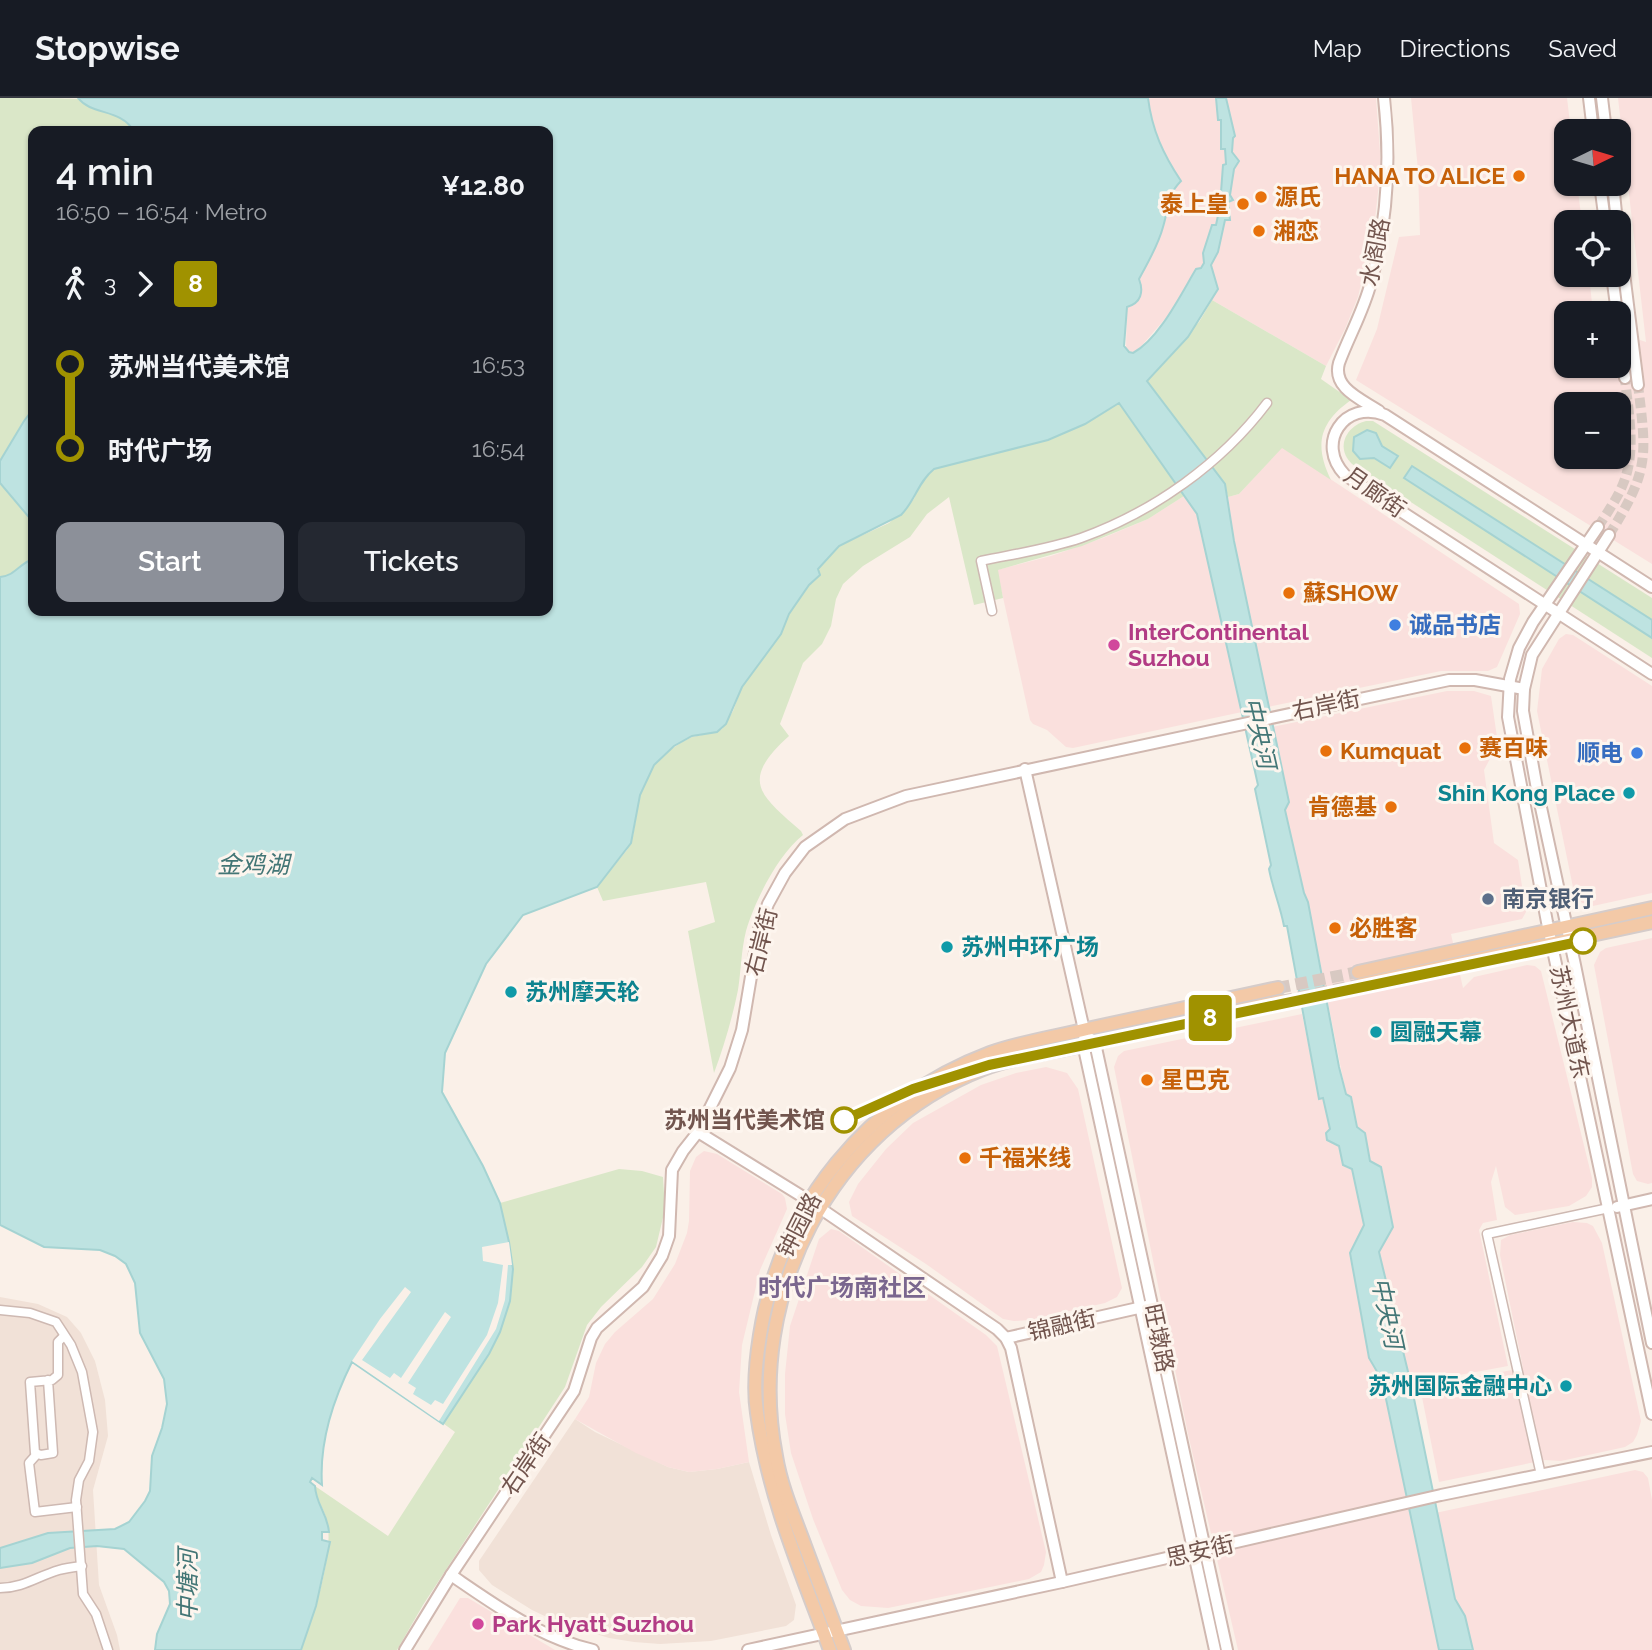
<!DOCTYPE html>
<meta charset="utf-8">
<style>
:root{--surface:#171b24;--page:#242831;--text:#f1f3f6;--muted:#9ea1a6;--line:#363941;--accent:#8c9099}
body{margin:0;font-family:Raleway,"Noto Sans SC",sans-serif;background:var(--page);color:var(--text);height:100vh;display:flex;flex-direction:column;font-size:26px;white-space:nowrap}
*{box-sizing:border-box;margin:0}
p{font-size:23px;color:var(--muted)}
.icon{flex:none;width:38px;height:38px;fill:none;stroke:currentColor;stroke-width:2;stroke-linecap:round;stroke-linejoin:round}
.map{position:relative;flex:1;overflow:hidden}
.panel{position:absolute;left:28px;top:28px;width:525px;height:490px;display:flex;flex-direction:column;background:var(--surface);border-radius:14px;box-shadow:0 2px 5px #0004}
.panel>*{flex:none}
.badge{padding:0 14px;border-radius:5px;font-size:24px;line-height:46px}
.needle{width:46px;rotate:85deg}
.fabs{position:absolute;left:1554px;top:21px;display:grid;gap:14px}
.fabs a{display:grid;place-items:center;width:77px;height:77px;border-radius:14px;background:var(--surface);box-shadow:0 2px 5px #0004;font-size:35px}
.map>.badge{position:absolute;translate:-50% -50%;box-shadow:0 0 0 4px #fff}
.legs{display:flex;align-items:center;gap:10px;height:77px;padding:0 28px;font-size:23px}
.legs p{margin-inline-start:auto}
.head{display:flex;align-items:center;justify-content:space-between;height:119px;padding:0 28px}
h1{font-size:38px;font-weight:600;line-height:52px}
.button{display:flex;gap:14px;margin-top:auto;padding:14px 28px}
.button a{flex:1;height:80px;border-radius:14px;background:var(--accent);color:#fff;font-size:28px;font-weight:600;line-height:80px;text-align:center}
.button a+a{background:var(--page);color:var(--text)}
ul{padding:0 28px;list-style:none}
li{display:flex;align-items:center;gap:24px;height:84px;font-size:26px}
li i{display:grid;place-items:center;width:10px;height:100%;margin:0 9px;background:currentColor}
li i::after{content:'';width:18px;height:18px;margin:-9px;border:5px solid;border-radius:50%;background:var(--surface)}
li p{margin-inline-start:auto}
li:first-child i{background:linear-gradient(#0000 50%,currentColor 0)}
li:last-child i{background:linear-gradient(currentColor 50%,#0000 0)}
header{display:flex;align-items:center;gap:42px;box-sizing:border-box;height:98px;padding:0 35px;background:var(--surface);border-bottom:2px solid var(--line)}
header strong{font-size:33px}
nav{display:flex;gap:38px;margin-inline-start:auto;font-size:24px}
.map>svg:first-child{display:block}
.residential{fill:#f1e1d7}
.commercial{fill:#fae0dd;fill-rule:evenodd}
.green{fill:#dae7c8}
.water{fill:#bee3e1;stroke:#a5d3d2;stroke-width:2}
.pier{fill:#faf0e8}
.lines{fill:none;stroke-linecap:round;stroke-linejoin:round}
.secondary-tunnel{stroke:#d8c9c2;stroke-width:10;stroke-dasharray:10 5;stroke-linecap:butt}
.primary-tunnel{stroke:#d8c9c2;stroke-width:12;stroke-dasharray:12 6;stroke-linecap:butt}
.street-casing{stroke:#ceb9b2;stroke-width:11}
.secondary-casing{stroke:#d0b8b0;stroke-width:14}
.primary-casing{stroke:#d5ccca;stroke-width:16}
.street{stroke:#fff;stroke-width:8}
.secondary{stroke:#fff;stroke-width:10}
.primary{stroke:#f3c9a7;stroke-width:12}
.line-1-casing{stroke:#fff;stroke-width:16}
.line-1{stroke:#a09200;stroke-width:10}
.food-dot{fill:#e8710a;stroke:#fdf5ee;stroke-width:2.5}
.shop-dot{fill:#3f7fe0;stroke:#fdf5ee;stroke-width:2.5}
.hotel-dot{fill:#d1479c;stroke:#fdf5ee;stroke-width:2.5}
.culture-dot{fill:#0f9aa8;stroke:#fdf5ee;stroke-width:2.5}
.service-dot{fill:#5c6f8a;stroke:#fdf5ee;stroke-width:2.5}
.stop-1-dot{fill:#fff;stroke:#a09200;stroke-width:3.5}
.labels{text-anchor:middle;stroke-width:6;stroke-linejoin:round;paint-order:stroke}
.food-label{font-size:23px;font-weight:bold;fill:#c56008;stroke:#fdf5ee;text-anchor:start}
.street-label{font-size:23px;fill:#72554e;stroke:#fdf5ee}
.shop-label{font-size:23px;font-weight:bold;fill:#366cbe;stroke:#fdf5ee;text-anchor:start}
.hotel-label{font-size:23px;font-weight:bold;fill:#b23c85;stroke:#fdf5ee;text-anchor:start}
.culture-label{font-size:23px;font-weight:bold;fill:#0d838f;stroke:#fdf5ee;text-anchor:start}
.service-label{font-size:23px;font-weight:bold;fill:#4e5e75;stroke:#fdf5ee;text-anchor:start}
.stop-label{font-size:23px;font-weight:bold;fill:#72554e;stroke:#fdf5ee;text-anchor:end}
.water-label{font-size:24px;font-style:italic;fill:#437676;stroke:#fdf5ee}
.neighbourhood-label{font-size:24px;font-weight:bold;fill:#7a668e;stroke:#fdf5ee}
</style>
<header>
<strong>Stopwise</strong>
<nav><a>Map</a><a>Directions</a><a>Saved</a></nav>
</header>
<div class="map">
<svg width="1652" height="1552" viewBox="0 0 1652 1552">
<rect width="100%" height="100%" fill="#faf0e8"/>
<g class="residential">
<polygon points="0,1199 38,1206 67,1219 81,1235 95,1263 105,1302 108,1338 93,1392 99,1487 117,1537 120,1552 0,1552"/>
<polygon points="575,1321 595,1334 668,1369 689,1374 717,1371 749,1364 771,1437 796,1507 794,1522 786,1528 711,1543 660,1546 634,1544 609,1540 555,1523 532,1512 492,1487 479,1472 479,1463"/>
</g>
<g class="commercial">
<polygon points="1148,0 1376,0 1381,67 1374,130 1358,199 1345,231 1326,268 1212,202 1164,222 1137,253 1133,255 1126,251 1127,209 1163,129 1171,93 1166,61 1152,26"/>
<path d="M1411,0h156l4,33h-5v53h11l5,38h-16v53h23l4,38h-27v53h53v-33l27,9 -28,-244h34v466l-296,-184 21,-51 22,-92 21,-2 -2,-65zM1566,306h53v53h-53z"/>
<polygon points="1282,349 1519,506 1520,516 1497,569 1488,573 1441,573 1268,609 1234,443 1228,399 1239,396"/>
<polygon points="1184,398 1197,416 1201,439 1206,451 1242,614 1073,650 1066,649 1047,632 1033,626 1030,622 997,472 1051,458 1103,440 1148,421"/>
<polygon points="1566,536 1573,537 1652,588 1652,795 1593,808 1585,807 1575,799 1537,613 1542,571 1559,541"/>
<polygon points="1447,593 1474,593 1491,598 1498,646 1484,672 1494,745 1518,762 1526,814 1522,821 1451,836 1463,890 1474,879 1527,867 1535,868 1541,873 1592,1080 1592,1089 1586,1098 1569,1108 1515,1117 1505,1109 1496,1068 1491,1084 1497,1122 1483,1125 1479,1132 1508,1268 1411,1286 1379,1154 1393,1129 1381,1069 1370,1063 1365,1036 1357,1029 1351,999 1346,996 1308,804 1304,795 1285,712 1289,704 1272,629"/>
<polygon points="1652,840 1652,1085 1648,1086 1637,1083 1633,1076 1594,867 1600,854 1606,850"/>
<polygon points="1302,916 1319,1000 1323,1000 1330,1032 1326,1035 1339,1049 1343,1067 1352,1071 1364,1127 1350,1155 1369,1260 1382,1282 1412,1420 1635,1372 1643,1374 1648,1380 1652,1402 1652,1552 1238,1552 1188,1336 1114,969 1118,958 1124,953"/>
<polygon points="1046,969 1067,975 1078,991 1122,1190 1117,1199 1105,1205 1030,1222 1014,1223 1003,1221 926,1166 852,1118 849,1104 858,1086 886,1051 913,1025 981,987 1016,975"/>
<polygon points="704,1053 717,1056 782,1096 785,1100 787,1111 760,1172 742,1247 739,1294 749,1364 717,1371 689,1374 668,1369 636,1355 575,1321 589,1299 596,1265 605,1246 615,1234 653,1201 675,1166 687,1135 689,1123 690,1073 696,1059"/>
<polygon points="1573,1124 1587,1125 1593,1128 1602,1145 1641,1323 1637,1337 1633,1344 1625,1349 1561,1363 1545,1362 1439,1384 1420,1289 1523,1270 1500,1157 1501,1142 1510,1137"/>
<polygon points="831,1131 839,1133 986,1237 997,1248 1046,1454 1044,1467 1041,1474 1029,1481 888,1510 861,1508 850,1502 842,1492 813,1421 791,1355 785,1316 785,1276 790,1228 819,1141"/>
<polygon points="460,1500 468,1500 555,1552 428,1552"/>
</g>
<g class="green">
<path d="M0,0c12,0 71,0 78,1 5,2 7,7 13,9 16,5 34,7 43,23h-101v278l-9,12 -24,40z"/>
<path d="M1212,202l114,66 -5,13 30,21c-32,23 -37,45 -20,80l-49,-32 -43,46 -11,3 -3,-13 -41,12 -36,23 -66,27 -84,24 5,28 -29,7 -25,-108 -22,17 -17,23 -47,29 -20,18 -7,15 -5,27 -9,18 -19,19 -23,61 9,12c-50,45 -29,59 12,95l2,4c-25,20 -48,65 -57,96 -5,20 -5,40 -8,59 -6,29 -14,56 -24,83l-26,-142 27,-9 -9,-40 -103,19 -6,-14 30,-37 6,-14 7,-41 14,-30 13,-13 15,-10 10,-5 24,-5 6,-3 11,-18 9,-24 39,-53 8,-20 20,-29 11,-10 -3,-6 22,-23 50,-23 25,-24 6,-16 14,-14 114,-29 51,-24 100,-94z"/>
<path d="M1366,323h7l279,177v60l-300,-194c-17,-16 -6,-38 14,-43z"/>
<path d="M0,385l33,39v37c-13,4 -18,16 -33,18z"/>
<path d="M619,1071l23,2 21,6 2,32 -9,38 -14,20 -41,40 -14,18 -22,62 -142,218 -26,45h-96c12,-32 31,-90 27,-123 -1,-16 -12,-25 -13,-41l73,50 67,-104 -19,-14 76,-154 -3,-22 -9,-39z"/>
</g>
<g class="water">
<path d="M78,0h1070c4,32 15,56 33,83 -15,15 -12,27 -18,46 -5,19 -15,35 -24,52 5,13 2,24 -12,28l-3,39 5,6 4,1c26,-14 48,-59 63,-84l5,-1 3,-5 -1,-10 9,-28h4l4,-19 3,-41 3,-1 -1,-15h-4v-29h-3l-2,-22h10l9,38 -2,2 -1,14 7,9 -5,8 -4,26 3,5 -5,2 2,18h-5l-7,32 -7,13 7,24 -30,48 -41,44 78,103 9,57 55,261 -4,8 19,83 4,9 31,165 7,27 5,3 6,30 8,6 5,28 11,6 12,60 -14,25 32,132 44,215 10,17 8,34h-34l-57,-270 -13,-22 -19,-105 14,-28 -12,-56 -9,-4 -4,-19 -12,-6 -1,-7 4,-4 -7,-31 -4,1 -32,-173h-3c-4,-21 -11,-36 -15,-57l2,-4 -16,-76 3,-4 -61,-271 -78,-111 -34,21 -37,16 -114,29c-16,13 -19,32 -33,46l-62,31 -21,23 2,6 -11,10 -20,29 -8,20 -39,53 -16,37 -9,8 -25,4 -18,10 -20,19 -14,30 -9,48 -34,44 -74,28 -37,49 -41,89 -3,39 41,74 17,37 9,39 4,27 -3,32 -10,31 -11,22 -46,70 -91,-62c-19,38 -33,79 -30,123l-10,-7 -2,4 5,4c1,19 12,26 14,46h-7v8l8,2 -14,64 -15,44h-146l2,-16 13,-30 -1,-13 -5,-9 -40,-33 -27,-3 -27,2 -38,15 -32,5v-20l48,-15 67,-4 14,-7 16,-21 5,-10 2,-35 10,-28 5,-24 -3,-25 -24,-46 -5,-50 -9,-19 -11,-8 -15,-6 -56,-3 -44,-22v-648c15,-1 20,-14 33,-18v52h515v-480h-414c-14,-23 -42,-15 -56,-33z"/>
<polygon points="33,311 33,424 0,385 0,363 24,323"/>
<polygon points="1367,332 1376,335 1382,348 1398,358 1390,370 1374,360 1360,361 1353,353 1354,339"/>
<polygon points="1412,368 1652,522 1652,540 1404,380"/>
</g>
<polygon class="pier" points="509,1144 512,1167 508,1167 505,1202 496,1231 439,1323 352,1263 380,1221 405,1189 411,1194 362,1262 390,1280 394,1275 401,1280 445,1214 451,1219 408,1285 416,1290 413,1296 431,1307 435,1302 443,1306 487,1237 498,1205 503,1167 483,1163 482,1149"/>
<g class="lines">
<g class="secondary-tunnel">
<path d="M1598,429c9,-14 19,-28 25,-43 14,-33 5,-72 2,-106"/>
<path d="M1609,437c40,-64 38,-77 29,-150"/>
</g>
<g class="primary-tunnel">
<polyline points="1278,890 1358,874"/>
<polyline points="1281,903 1361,886"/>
</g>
<defs>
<g id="street">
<path d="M992,513l-11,-50c33,-7 68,-12 100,-23 72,-26 140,-74 186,-135"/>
<polyline points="0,1212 30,1215 56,1224 71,1247 82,1274 93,1334 89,1363 79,1382 76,1402 83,1496 96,1516 108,1552"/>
<polyline points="48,1282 53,1355 41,1357 35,1355 30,1284 52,1282 58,1277 58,1244 64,1238"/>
<polyline points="37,1356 29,1365 35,1414 77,1409"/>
<polyline points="1541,1377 1487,1136 1609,1110"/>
<path d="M0,1490c23,0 38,-12 59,-18 7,-2 15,-3 23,-4"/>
</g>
<g id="secondary">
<polyline points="1589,0 1593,33"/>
<polyline points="1602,0 1606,33"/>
<polyline points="1600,86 1605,124"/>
<polyline points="1613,86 1617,124"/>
<polyline points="1619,135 1638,287"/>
<polyline points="1612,177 1617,215"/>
<polyline points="1619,232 1625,280"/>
<path d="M1379,313c-18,-12 -47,-23 -40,-48 10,-27 25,-53 32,-81 16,-59 20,-123 13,-184"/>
<polyline points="1598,429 1533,524 1519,550 1510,581 1508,619 1547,824 1652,1316"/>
<polyline points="1609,437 1532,557 1524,591 1523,613 1537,691 1575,867 1652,1245"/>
<path d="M1652,489l-267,-172c-41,-16 -70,29 -40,60l307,199"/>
<polyline points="1025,671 1084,932 1085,955 1215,1552"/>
<polyline points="1091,941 1095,945 1227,1552"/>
<polyline points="698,1034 808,1102 997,1231 1006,1240 1011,1250 1062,1484"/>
<polyline points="1617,1109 1652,1101"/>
<polyline points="1006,1240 1147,1208"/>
<path d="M451,1477c44,30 89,63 142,75"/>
<polyline points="405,1552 451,1477 574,1293 591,1240 597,1230 643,1189 662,1158 669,1138 672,1072 683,1053 698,1034 730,970 742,932 759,831 768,806 785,775 805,749 845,721 906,698 1449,582 1475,582 1524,591"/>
<polyline points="748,1552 1062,1484 1441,1397 1652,1354"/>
</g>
<g id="primary">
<polyline points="1358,874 1652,810"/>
<polyline points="1361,886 1652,824"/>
<path d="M830,1552c-29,-78 -62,-154 -73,-237 -4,-26 -1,-53 3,-78 20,-129 108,-236 230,-282 31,-11 65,-16 97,-24 64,-14 127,-27 191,-41"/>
<path d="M844,1552c-13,-35 -26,-69 -39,-104 -11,-30 -24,-59 -29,-90 -31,-159 54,-327 207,-387 33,-13 68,-16 102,-24 66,-15 131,-29 196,-44"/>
</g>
</defs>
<use href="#street" class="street-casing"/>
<use href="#secondary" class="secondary-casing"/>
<use href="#primary" class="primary-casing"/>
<use href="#street" class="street"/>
<use href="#secondary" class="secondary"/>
<use href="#primary" class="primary"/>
</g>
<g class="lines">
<defs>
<polyline id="line-1" points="844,1022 913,991 989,967 1583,843"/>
</defs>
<use href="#line-1" class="line-1-casing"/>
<use href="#line-1" class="line-1"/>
</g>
<g class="food-dot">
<circle cx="1519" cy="78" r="7"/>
<circle cx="1261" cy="99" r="7"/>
<circle cx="1243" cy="106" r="7"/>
<circle cx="1259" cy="133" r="7"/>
<circle cx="1289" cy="495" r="7"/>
<circle cx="1465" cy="650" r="7"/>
<circle cx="1326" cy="653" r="7"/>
<circle cx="1391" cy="709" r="7"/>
<circle cx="1335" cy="830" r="7"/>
<circle cx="1147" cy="982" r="7"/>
<circle cx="965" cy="1060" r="7"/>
</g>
<g class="shop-dot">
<circle cx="1395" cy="527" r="7"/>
<circle cx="1637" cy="655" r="7"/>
</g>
<g class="hotel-dot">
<circle cx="1114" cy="547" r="7"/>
<circle cx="478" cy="1526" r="7"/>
</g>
<g class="culture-dot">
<circle cx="1629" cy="695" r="7"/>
<circle cx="947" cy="849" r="7"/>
<circle cx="511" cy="894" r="7"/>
<circle cx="1376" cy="934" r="7"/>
<circle cx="1566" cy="1288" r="7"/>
</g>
<circle class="service-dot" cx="1488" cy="801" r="7"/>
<g class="stop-1-dot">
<circle cx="1583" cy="843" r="12"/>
<circle cx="844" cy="1022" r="12"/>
</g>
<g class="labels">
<g class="food-label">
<text x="1505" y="86" text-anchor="end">HANA TO ALICE</text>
<text x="1275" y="107">源氏</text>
<text x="1229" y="114" text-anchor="end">泰上皇</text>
<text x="1273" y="141">湘恋</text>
<text x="1303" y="503">蘇SHOW</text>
<text x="1479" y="658">赛百味</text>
<text x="1340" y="661">Kumquat</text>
<text x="1377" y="717" text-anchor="end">肯德基</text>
<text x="1349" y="838">必胜客</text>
<text x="1161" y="990">星巴克</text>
<text x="979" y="1068">千福米线</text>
</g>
<g class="street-label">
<text transform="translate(1375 154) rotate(-79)" y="8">水阁路</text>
<text transform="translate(1375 394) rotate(35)" y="8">月廊街</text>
<text transform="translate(1326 607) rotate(-12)" y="8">右岸街</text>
<text transform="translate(761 844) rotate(-76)" y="8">右岸街</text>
<text transform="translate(1570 924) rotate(78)" y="8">苏州大道东</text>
<text transform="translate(799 1127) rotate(-63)" y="8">钟园路</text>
<text transform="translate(1062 1227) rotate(-13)" y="8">锦融街</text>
<text transform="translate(1159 1240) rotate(78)" y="8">旺墩路</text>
<text transform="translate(526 1366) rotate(-56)" y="8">右岸街</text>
<text transform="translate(1200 1453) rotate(-13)" y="8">思安街</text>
</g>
<g class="shop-label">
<text x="1409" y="535">诚品书店</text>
<text x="1623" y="663" text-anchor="end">顺电</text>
</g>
<g class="hotel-label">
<text x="1128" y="542">InterContinental<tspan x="1128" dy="26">Suzhou</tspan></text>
<text x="492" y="1534">Park Hyatt Suzhou</text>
</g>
<g class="culture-label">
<text x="1615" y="703" text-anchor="end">Shin Kong Place</text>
<text x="961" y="857">苏州中环广场</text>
<text x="525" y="902">苏州摩天轮</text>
<text x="1390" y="942">圆融天幕</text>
<text x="1552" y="1296" text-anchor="end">苏州国际金融中心</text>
</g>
<g class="service-label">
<text x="1502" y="809">南京银行</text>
</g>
<g class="stop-label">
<text x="825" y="1030">苏州当代美术馆</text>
</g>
<g class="water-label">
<text transform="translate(1259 635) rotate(77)" y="8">中央河</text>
<text x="253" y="775">金鸡湖</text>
<text transform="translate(1387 1215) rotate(78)" y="8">中央河</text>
<text transform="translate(188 1487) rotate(-90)" y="8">中塘河</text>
</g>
<g class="neighbourhood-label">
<text x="842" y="1198">时代广场南社区</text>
</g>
</g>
</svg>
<div class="fabs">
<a><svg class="needle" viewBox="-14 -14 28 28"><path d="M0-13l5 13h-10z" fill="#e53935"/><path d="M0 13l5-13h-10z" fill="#9ea1a6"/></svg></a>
<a><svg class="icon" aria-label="locate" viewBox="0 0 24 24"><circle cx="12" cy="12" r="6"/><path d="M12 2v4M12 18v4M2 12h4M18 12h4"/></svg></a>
<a>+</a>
<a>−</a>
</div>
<b class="badge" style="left:1210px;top:920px;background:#a09200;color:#fff">8</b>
<section class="panel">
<div class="head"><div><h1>4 min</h1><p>16:50 – 16:54 · Metro</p></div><b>¥12.80</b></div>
<div class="legs"><svg class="icon" aria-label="walk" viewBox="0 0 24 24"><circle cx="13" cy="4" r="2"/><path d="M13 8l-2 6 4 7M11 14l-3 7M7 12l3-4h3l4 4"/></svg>3<svg class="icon" aria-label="forward" viewBox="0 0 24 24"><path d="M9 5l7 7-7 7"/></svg><b class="badge" style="background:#a09200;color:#fff">8</b></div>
<ul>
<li><i style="color:#a09200"></i><b>苏州当代美术馆</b><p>16:53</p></li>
<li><i style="color:#a09200"></i><b>时代广场</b><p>16:54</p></li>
</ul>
<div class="button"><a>Start</a><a>Tickets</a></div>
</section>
</div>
